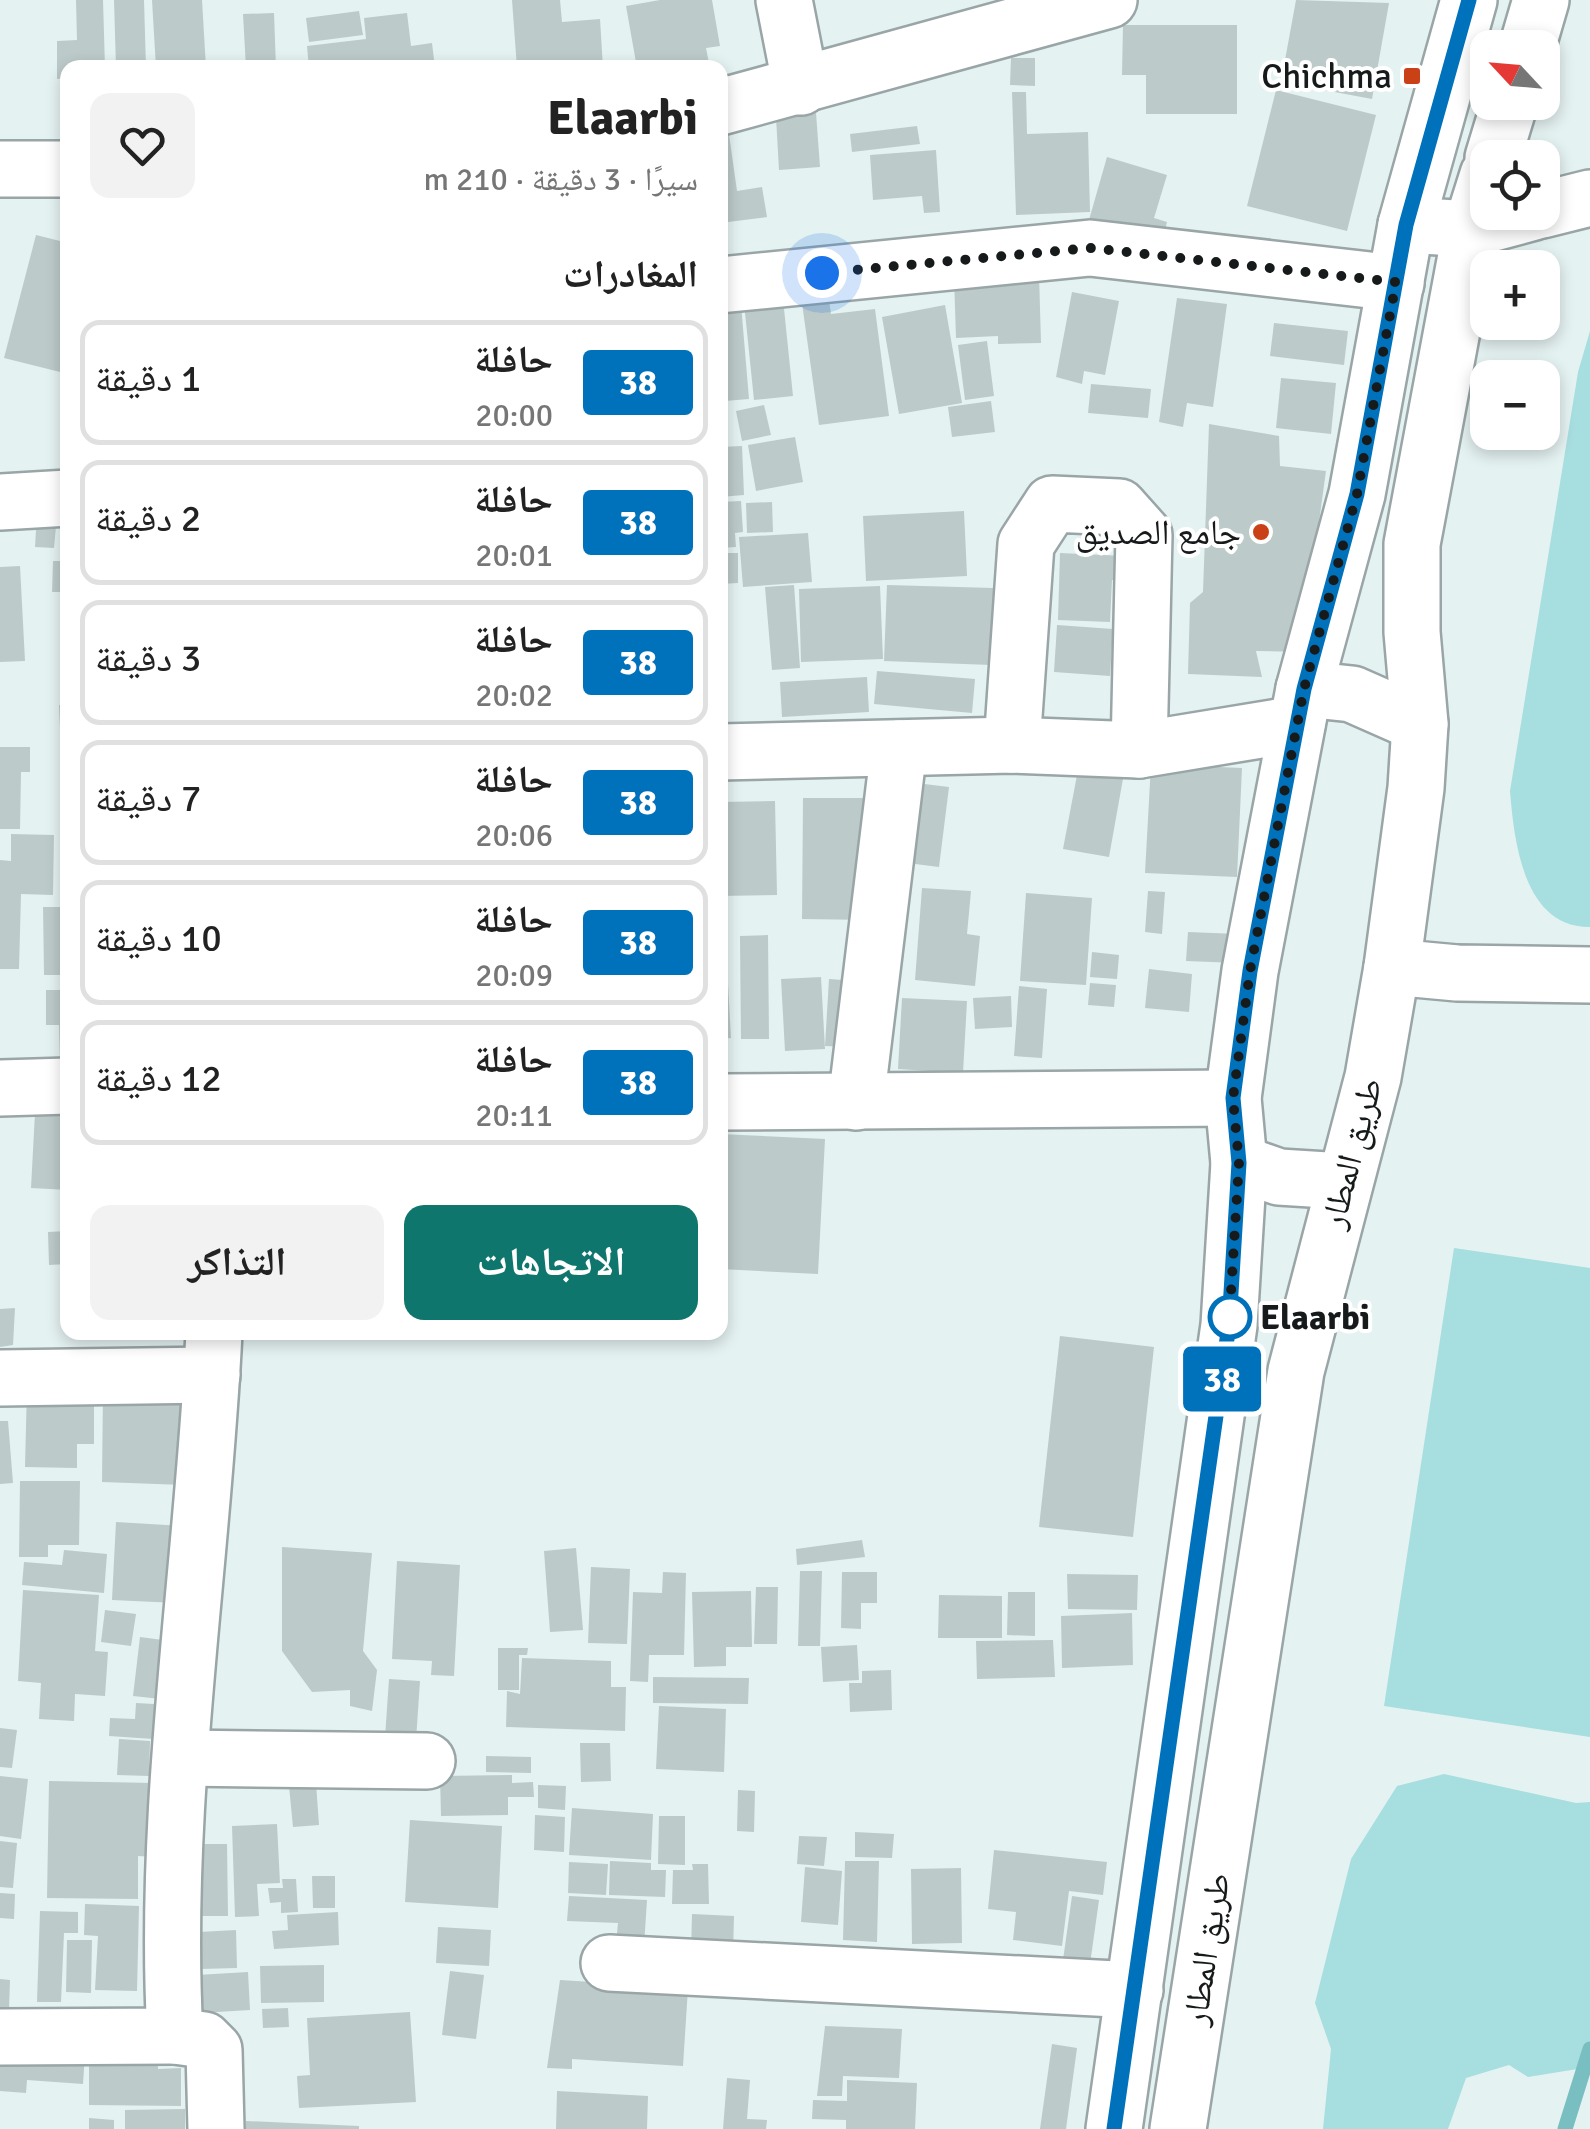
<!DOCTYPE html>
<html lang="ar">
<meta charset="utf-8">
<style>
:root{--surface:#fff;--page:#f2f2f2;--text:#222;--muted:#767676;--line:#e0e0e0;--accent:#0f766e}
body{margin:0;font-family:Signika,"Noto Naskh Arabic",sans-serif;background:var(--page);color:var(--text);direction:rtl;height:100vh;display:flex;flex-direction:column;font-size:38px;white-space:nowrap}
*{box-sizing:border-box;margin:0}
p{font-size:32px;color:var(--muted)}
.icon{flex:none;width:55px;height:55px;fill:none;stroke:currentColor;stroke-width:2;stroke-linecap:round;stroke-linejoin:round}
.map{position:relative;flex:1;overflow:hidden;direction:ltr}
.drawer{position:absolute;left:60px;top:60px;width:668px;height:1280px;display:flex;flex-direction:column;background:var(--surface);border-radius:20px;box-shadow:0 5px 15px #0003;direction:rtl}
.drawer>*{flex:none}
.badge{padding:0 20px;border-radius:8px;font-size:35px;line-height:65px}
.needle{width:65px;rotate:296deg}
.buttons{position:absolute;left:1470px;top:30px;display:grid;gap:20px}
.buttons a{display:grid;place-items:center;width:90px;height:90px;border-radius:20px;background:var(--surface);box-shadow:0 5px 15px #0003;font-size:50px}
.you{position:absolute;width:50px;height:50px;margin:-25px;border:8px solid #fff;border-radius:50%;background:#1a73e8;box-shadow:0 0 0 15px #1a73e833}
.map>.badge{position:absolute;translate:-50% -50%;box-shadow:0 0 0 5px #fff}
h2{padding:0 30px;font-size:38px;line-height:90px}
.round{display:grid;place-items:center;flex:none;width:105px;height:105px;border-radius:20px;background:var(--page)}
.overview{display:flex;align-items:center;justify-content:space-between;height:170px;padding:0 30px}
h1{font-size:48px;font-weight:700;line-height:75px}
.button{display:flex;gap:20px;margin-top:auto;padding:20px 30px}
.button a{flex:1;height:115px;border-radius:20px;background:var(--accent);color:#fff;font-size:40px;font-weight:700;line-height:115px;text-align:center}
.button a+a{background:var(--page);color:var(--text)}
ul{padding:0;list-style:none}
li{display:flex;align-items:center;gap:30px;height:125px;margin:0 20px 15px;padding:0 10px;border:5px solid var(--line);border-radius:20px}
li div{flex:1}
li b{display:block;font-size:38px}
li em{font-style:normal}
li .badge{min-width:110px;font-weight:700;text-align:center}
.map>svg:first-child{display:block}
.green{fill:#a7dedf}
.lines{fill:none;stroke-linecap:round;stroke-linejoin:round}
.stream{stroke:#79bec0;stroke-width:15}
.building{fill:#bdcaca}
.minor-casing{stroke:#99a5a6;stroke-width:60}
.major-casing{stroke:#99a5a6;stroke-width:60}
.minor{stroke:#fff;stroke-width:55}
.major{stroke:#fff;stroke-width:55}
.line-casing{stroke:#fff;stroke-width:22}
.line{stroke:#0072bc;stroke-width:15}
.walk{stroke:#161a1b;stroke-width:10;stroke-dasharray:0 18}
.poi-dot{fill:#ca4117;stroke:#fff;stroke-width:4}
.stop-dot{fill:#fff;stroke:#0072bc;stroke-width:5}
.labels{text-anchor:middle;stroke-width:8;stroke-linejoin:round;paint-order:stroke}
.poi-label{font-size:35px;fill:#161a1b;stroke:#fff;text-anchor:end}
.street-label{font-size:35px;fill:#161a1b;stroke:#fff}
.stop-label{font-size:35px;font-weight:bold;fill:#161a1b;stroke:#fff;text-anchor:start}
</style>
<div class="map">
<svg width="1590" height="2129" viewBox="0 0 1590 2129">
<rect width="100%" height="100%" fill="#e5f2f2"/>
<g class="green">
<path d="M1590,331v596c-67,1 -76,-87 -80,-136l68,-419z"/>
<polygon points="1454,1248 1590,1268 1590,1737 1384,1706"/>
<polygon points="1444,1774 1576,1803 1590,1802 1590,2067 1528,2077 1509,2065 1466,2078 1448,2129 1323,2129 1331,2049 1315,2003 1351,1859 1397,1786"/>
</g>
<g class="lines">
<polyline class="stream" points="1565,2129 1590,2049"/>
</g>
<g class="building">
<polygon points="76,0 103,0 105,68 68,68 68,78 57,79 57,41 77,40"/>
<polygon points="114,0 144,0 146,68 116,68"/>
<polygon points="152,0 202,0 206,68 156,68"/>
<polygon points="512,0 560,0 562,22 600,19 603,68 517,68"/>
<polygon points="660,0 712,0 720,46 706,48 710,68 637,68 626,6"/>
<polygon points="1296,0 1389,3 1372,99 1281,82"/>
<polygon points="359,11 363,35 309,42 306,18"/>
<polygon points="274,13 276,68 246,68 243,14"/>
<polygon points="407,13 411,46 432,43 435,68 309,68 307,46 366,39 364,18"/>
<polygon points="1123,25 1237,25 1237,114 1146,114 1146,75 1122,75"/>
<polygon points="1011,58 1035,58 1035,86 1010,85"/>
<polygon points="1276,90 1376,115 1347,231 1247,206"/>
<polygon points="1012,92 1026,92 1027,134 1088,132 1090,212 1016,215"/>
<polygon points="816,113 820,167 779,170 776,117"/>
<polygon points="917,126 920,144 852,152 850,134"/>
<polygon points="729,134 737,191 762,187 767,217 720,223 720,135"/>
<polygon points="936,150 940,212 924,213 922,196 873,200 870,155"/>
<polygon points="1107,157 1167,175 1154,218 1167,222 1162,242 1089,220"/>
<polygon points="36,235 68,243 68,374 4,358"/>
<polygon points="1039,274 1041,343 998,344 998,336 956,338 954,277"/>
<polygon points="828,292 831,314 875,309 889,416 819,425 801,296"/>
<polygon points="1072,292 1119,301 1105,375 1084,371 1082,384 1056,377"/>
<polygon points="1177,298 1227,304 1213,407 1187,403 1183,427 1159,422"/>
<polygon points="783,299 793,396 754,400 744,303"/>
<polygon points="741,304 749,399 725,401 720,307"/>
<polygon points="945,305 962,403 899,414 882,317"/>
<polygon points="1274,323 1348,331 1344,365 1270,356"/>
<polygon points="987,341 994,396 965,400 958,345"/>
<polygon points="1281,378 1336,383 1331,434 1276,428"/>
<polygon points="1091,384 1151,389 1148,418 1088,413"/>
<polygon points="991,401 995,432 952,437 948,407"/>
<polygon points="764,405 771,435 742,441 736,411"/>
<polygon points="1209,424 1279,436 1280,466 1326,471 1301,652 1256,651 1262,677 1188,674 1190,603 1203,592"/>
<polygon points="795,437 803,482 756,491 748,445"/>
<polygon points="742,446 744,495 720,497 720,447"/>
<polygon points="741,501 743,532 735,533 736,547 720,548 720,502"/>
<polygon points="772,502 773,532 747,533 746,503"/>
<polygon points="964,511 967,576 866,581 863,516"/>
<polygon points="37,513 57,515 54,548 35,547"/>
<polygon points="808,533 812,582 743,587 739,537"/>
<polygon points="720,553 738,553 738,583 720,584"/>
<polygon points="1060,553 1125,556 1125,581 1112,580 1110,622 1058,620"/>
<polygon points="53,561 68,561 68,592 52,592"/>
<polygon points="20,566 25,661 0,662 0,567"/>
<polygon points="794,585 800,668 772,670 765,587"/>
<polygon points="887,585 994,588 991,665 884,661"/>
<polygon points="880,586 883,659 801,662 799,589"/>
<polygon points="1057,625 1113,629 1110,676 1054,672"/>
<polygon points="877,671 975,679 972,713 874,704"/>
<polygon points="867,677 869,712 782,717 780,682"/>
<polygon points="59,705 68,705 68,752 61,753"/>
<polygon points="0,747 30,747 30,772 21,772 20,829 0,829"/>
<polygon points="1081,754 1126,762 1109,857 1063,849"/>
<polygon points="1151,764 1242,768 1237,877 1145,873"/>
<polygon points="916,783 949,787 939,867 907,863"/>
<polygon points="803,798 872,798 871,920 802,919"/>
<polygon points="775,801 777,895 720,896 720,802"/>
<polygon points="11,834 54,835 53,895 21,894 19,969 0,969 0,860 11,861"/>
<polygon points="922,888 971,891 967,934 980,936 975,986 915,980"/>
<polygon points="1148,891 1165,892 1162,934 1145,932"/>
<polygon points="1026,893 1092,898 1086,985 1020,981"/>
<polygon points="43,907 68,907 68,975 44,975"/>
<polygon points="1188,932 1238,934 1237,963 1186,961"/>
<polygon points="768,935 769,1039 741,1039 740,936"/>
<polygon points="720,947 726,947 731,1038 720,1039"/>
<polygon points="1092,952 1119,955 1117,979 1090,977"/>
<polygon points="1149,969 1192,974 1189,1012 1145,1008"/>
<polygon points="821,977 825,1049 785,1051 781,979"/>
<polygon points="829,979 856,981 852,1047 825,1046"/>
<polygon points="1090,983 1116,985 1114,1007 1088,1005"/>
<polygon points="1019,986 1047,989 1042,1058 1014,1056"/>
<polygon points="46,990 68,990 68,1063 60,1063 59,1025 46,1025"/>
<polygon points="1011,996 1012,1027 975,1029 973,998"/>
<polygon points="902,998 967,1001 963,1073 898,1069"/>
<polygon points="35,1113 68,1115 68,1190 31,1188"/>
<polygon points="720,1134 825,1139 818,1274 720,1269"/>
<polygon points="68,1231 68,1264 49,1265 48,1232"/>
<rect x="60" y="1268" width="8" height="36"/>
<polygon points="15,1308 13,1345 0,1347 0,1309"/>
<polygon points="1060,1336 1154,1347 1133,1537 1039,1527"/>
<polygon points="27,1386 94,1388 94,1444 77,1444 77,1468 25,1467"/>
<polygon points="103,1389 187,1391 184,1485 102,1482"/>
<polygon points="0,1421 8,1421 13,1483 0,1484"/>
<polygon points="20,1481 80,1481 79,1545 48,1545 48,1557 19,1557"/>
<polygon points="116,1522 183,1526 177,1603 112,1600"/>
<polygon points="862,1540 865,1557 797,1565 796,1549"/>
<polygon points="282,1547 372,1553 363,1651 377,1670 372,1711 350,1706 350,1690 312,1692 282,1651"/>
<polygon points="576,1548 583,1630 550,1632 544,1551"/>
<polygon points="64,1550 107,1554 104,1593 22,1585 24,1562 62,1565"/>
<polygon points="397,1561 460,1565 454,1676 431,1675 432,1661 392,1659"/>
<polygon points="591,1567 630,1569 627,1644 588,1643"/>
<polygon points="800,1571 822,1571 820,1646 798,1646"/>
<polygon points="663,1572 686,1573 684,1655 649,1655 648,1682 630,1681 633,1592 662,1593"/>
<polygon points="842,1572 877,1572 877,1603 861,1603 861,1629 841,1628"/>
<polygon points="1067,1574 1138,1575 1137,1610 1068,1609"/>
<polygon points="756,1587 778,1587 777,1644 754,1644"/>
<polygon points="23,1590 99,1595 95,1651 108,1652 105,1696 75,1694 74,1721 39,1719 41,1683 18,1681"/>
<polygon points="751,1591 752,1647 726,1647 726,1666 694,1667 692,1592"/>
<polygon points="1008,1592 1035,1592 1035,1636 1007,1635"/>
<polygon points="939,1595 1002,1596 1002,1638 938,1638"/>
<polygon points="105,1610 136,1614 131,1646 101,1642"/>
<polygon points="1132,1613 1133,1665 1062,1668 1061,1616"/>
<polygon points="140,1637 178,1642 170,1700 133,1696"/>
<polygon points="1053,1640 1055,1677 977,1679 976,1641"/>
<polygon points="857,1645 859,1680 823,1682 821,1647"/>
<polygon points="498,1648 528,1648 527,1655 519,1655 519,1690 498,1690"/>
<polygon points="522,1658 611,1661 611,1687 626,1687 625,1731 506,1727 507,1691 520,1694"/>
<polygon points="891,1670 892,1710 850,1712 849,1683 862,1683 862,1671"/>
<polygon points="653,1677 749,1678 748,1704 653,1703"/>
<polygon points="389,1679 420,1681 416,1740 385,1738"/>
<polygon points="136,1703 172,1705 154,1739 109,1736 110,1718 135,1719"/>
<polygon points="659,1706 726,1709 724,1772 656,1769"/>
<polygon points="0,1728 17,1730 12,1768 0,1767"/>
<polygon points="119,1739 150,1741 149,1776 117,1775"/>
<polygon points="580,1743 610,1743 611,1781 581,1782"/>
<polygon points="486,1756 531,1757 531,1773 486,1772"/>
<polygon points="512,1775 512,1783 533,1782 534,1797 508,1797 508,1815 441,1816 440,1776"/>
<polygon points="0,1776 28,1779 21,1839 0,1836"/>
<polygon points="49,1781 155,1783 154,1857 138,1856 138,1899 47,1898"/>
<polygon points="316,1783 319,1825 293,1827 289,1786"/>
<polygon points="538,1785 566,1786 565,1810 538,1808"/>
<polygon points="738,1790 755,1791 754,1832 737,1831"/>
<polygon points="572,1808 653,1814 651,1860 569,1855"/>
<polygon points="535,1815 565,1817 564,1852 534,1850"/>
<polygon points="659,1816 685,1816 685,1865 658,1864"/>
<polygon points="410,1820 502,1826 498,1908 405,1902"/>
<polygon points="277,1824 280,1883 257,1884 259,1916 235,1917 232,1826"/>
<polygon points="855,1832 894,1834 892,1858 855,1857"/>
<polygon points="799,1836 827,1837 824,1866 797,1864"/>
<polygon points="0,1841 17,1843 13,1888 0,1887"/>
<polygon points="200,1844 227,1844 228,1916 200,1916"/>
<polygon points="994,1850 1107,1862 1103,1895 1069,1891 1062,1946 1013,1940 1016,1912 988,1909"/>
<polygon points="610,1861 651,1863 651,1870 666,1870 665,1897 609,1895"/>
<polygon points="845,1861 879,1861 877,1942 843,1940"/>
<polygon points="569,1862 608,1864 606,1895 568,1893"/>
<polygon points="692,1864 708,1864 709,1904 672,1904 673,1870 693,1870"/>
<polygon points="805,1867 842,1871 838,1925 801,1922"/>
<polygon points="961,1868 962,1943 912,1944 911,1869"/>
<polygon points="312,1876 335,1876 335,1908 313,1908"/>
<polygon points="282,1879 296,1879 298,1912 281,1913 281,1902 270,1903 268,1888 283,1888"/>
<polygon points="0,1893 15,1894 14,1919 0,1918"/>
<polygon points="569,1896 647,1900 644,1946 616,1944 618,1923 567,1921"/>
<polygon points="1072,1896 1099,1900 1090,1964 1063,1960"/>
<polygon points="85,1904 139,1906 137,1991 95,1990 98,1936 84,1935"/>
<polygon points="40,1911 78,1912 78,1933 64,1933 61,2002 37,2002"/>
<polygon points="338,1912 339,1945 274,1949 272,1931 288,1930 287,1915"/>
<polygon points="692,1914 734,1916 733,1954 691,1954"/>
<polygon points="438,1927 491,1930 489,1966 436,1963"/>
<polygon points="236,1930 237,1968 200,1969 199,1932"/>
<polygon points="67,1940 92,1940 91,1993 66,1992"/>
<polygon points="324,1965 324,2002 261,2003 260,1966"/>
<polygon points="450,1971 484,1975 476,2039 442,2035"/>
<polygon points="248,1972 250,2010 200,2013 197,1975"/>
<polygon points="0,1979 10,1980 9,2010 0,2010"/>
<polygon points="560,1980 688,1988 683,2066 572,2059 572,2069 547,2068"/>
<polygon points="288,2008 289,2027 263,2028 262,2009"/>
<polygon points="410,2012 416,2102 299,2108 297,2076 310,2075 307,2018"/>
<polygon points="825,2026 902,2029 899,2078 843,2076 842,2096 817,2096"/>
<polygon points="1052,2044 1077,2048 1066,2129 1040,2129"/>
<polygon points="89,2046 158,2047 158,2069 181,2068 181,2106 89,2105"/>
<polygon points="0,2048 85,2054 83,2084 27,2080 26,2093 0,2091"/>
<polygon points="727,2078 750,2080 747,2119 767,2120 766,2129 723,2129"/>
<polygon points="847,2080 917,2083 915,2129 846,2129 846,2120 812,2119 813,2100 847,2101"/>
<polygon points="557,2091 648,2096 647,2129 556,2129"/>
<polygon points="185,2109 185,2129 125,2129 125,2110"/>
<polygon points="89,2118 114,2120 114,2129 89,2129"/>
<polygon points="246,2121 359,2126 359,2129 246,2129"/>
</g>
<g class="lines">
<defs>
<g id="minor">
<polyline points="784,0 801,87"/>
<polyline points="720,107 1109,0"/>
<polyline points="0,169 68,169"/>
<polyline points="1542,210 1590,198"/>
<polyline points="1406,225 1471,229 1534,212"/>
<polyline points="720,285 1090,248 1396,283"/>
<polyline points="0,502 68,498"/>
<polyline points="1012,745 1026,544 1052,504 1119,507 1144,535 1139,750"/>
<polyline points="720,752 1012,745 1139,750 1297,724"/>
<polyline points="1392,967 1457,973 1590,975"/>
<polyline points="0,1088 68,1086"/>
<polyline points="720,1102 1233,1098"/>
<polyline points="856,1102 899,748"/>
<polyline points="0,1378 212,1375"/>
<polyline points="181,1758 427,1761"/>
<polyline points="609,1963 1135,1990"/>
<polyline points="175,2036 204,2040 214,2050 216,2129"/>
<path d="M0,2037l175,-1c-13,-235 28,-469 39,-704"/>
</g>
<g id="major">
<polyline points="1527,48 1541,0"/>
<polyline points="1493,158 1510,102"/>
<polyline points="1304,689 1352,694 1420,724"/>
<polyline points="1239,1163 1279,1177 1343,1181"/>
<polyline points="1114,2129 1229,1325 1239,1163 1233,1098 1250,971 1304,689 1357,494 1406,225 1469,0"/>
<polyline points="1178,2129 1296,1371 1373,1077 1392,967 1416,788 1420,724 1412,632 1412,544 1471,229 1488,175"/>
</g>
</defs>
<use href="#minor" class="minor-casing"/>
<use href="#major" class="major-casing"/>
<use href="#minor" class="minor"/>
<use href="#major" class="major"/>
</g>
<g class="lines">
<defs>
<polyline id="line" points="1114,2129 1229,1325 1239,1163 1233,1098 1250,971 1304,689 1357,494 1406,225 1469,0"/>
</defs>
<use href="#line" class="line-casing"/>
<use href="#line" class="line"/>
<polyline class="walk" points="822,273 1090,248 1396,282 1357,494 1304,689 1250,971 1233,1098 1239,1163 1229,1325 1230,1317"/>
</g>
<g class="poi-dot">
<rect x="1402" y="66" width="20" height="20" rx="5"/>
<circle cx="1261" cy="532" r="10"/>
</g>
<circle class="stop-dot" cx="1230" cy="1317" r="20"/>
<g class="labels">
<g class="poi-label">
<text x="1392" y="88">Chichma</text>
<text x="1241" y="544">جامع الصديق</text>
</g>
<g class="street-label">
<text transform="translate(1351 1153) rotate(-75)" y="12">طريق المطار</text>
<text transform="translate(1206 1949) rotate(-81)" y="12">طريق المطار</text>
</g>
<g class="stop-label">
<text x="1260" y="1329">Elaarbi</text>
</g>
</g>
</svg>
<div class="buttons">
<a><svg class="needle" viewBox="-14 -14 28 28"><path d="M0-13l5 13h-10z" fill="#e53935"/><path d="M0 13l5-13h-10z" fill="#767676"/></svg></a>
<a><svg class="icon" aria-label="locate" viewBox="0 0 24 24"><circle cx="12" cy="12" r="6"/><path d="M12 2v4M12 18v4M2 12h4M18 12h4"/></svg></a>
<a>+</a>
<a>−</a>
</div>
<div class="you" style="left:822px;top:273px"></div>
<b class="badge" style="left:1222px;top:1379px;background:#0072bc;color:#fff">38</b>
<section class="drawer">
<div class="overview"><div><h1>Elaarbi</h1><p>سيرًا · 3 دقيقة · 210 m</p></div><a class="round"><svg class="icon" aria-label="heart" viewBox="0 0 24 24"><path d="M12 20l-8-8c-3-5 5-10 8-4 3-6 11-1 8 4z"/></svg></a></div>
<h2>المغادرات</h2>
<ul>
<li><span class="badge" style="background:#0072bc;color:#fff">38</span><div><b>حافلة</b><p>20:00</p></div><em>1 دقيقة</em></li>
<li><span class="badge" style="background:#0072bc;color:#fff">38</span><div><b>حافلة</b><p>20:01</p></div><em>2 دقيقة</em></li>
<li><span class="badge" style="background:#0072bc;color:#fff">38</span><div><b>حافلة</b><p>20:02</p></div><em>3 دقيقة</em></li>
<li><span class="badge" style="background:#0072bc;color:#fff">38</span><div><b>حافلة</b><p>20:06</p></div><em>7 دقيقة</em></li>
<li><span class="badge" style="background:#0072bc;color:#fff">38</span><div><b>حافلة</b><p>20:09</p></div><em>10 دقيقة</em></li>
<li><span class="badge" style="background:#0072bc;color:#fff">38</span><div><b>حافلة</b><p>20:11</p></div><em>12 دقيقة</em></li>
</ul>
<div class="button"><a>الاتجاهات</a><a>التذاكر</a></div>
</section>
</div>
